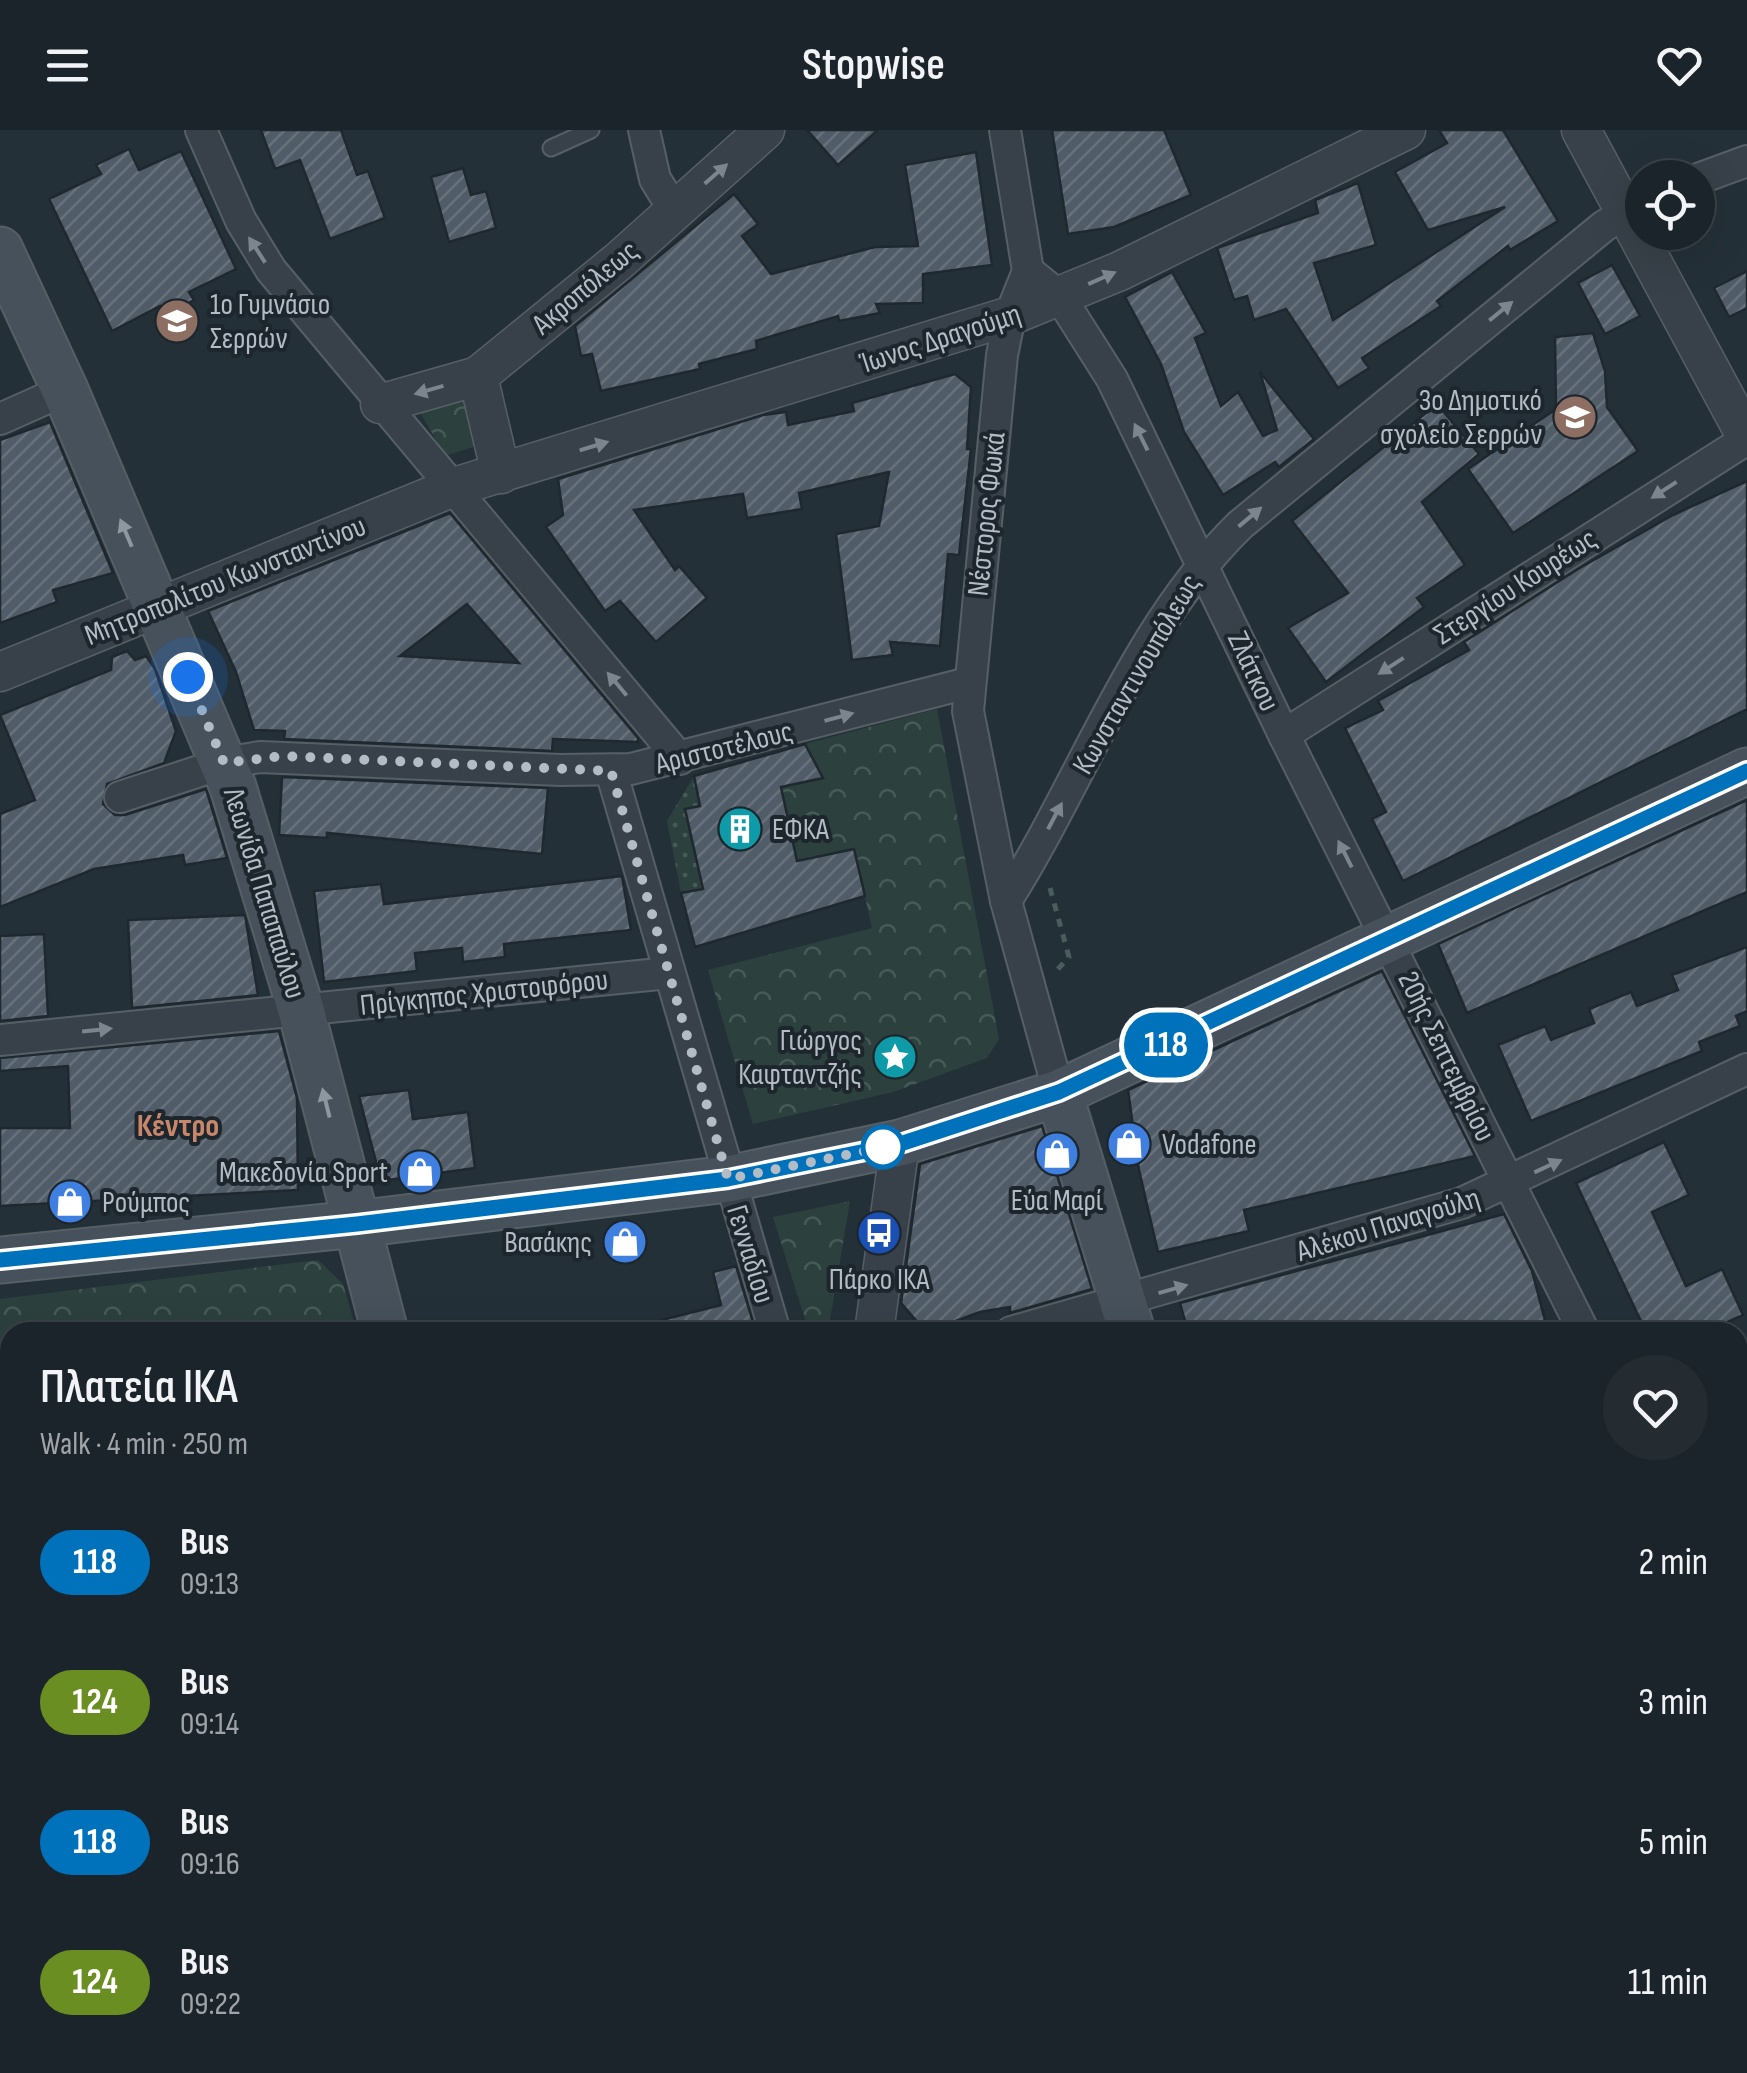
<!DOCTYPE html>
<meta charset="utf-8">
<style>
:root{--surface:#1b242a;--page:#242c32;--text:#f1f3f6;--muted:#a0a4a8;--line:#394147}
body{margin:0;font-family:"Sofia Sans Condensed",sans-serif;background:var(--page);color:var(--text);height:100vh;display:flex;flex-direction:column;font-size:38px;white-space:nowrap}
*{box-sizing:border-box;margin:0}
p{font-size:32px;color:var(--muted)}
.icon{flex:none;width:55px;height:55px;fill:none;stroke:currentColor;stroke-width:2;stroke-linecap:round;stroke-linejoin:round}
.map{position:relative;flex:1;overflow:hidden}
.panel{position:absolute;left:0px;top:1192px;width:1748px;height:752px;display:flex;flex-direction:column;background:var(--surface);border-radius:30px 30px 0 0;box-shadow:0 10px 40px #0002,0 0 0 2px var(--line)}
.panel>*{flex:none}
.badge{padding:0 20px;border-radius:32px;font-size:35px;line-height:65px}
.tools{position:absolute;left:1625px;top:30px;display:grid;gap:20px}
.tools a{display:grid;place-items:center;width:90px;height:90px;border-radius:50%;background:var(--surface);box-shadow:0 10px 40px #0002,0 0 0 2px var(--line);font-size:50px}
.you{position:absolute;width:50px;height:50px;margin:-25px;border:8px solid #fff;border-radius:50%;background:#1a73e8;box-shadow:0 0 0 15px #1a73e833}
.map>.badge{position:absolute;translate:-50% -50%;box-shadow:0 0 0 5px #fff}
.round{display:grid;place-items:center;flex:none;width:105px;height:105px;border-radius:52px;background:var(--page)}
.overview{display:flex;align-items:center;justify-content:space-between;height:170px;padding:0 40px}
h1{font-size:48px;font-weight:600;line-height:75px}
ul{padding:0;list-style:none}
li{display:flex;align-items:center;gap:30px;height:140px;padding:0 40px}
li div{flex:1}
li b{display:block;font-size:38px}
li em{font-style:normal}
li .badge{min-width:110px;font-weight:700;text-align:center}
header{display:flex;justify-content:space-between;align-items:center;height:130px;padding:0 40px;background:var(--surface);font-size:45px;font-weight:600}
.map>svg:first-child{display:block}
.grass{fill:url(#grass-dots)}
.park{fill:url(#park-crowns)}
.building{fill:url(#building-hatch);stroke:#1f282f;stroke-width:2.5;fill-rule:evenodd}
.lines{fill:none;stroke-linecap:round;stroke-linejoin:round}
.pedestrian-tunnel{stroke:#39454d;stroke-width:22;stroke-dasharray:22 11;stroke-linecap:butt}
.service-casing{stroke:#565f66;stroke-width:19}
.pedestrian-casing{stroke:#565f66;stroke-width:26}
.minor-casing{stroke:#565f66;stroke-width:34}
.tertiary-casing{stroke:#565f66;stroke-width:41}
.secondary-casing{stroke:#565f66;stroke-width:49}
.path{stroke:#4b5c5c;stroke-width:5;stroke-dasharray:8 8;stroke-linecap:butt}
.service{stroke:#384149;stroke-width:15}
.pedestrian{stroke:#384149;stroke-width:22}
.minor{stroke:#384149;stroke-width:30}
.tertiary{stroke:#384149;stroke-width:38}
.secondary{stroke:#46515b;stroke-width:45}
.oneway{fill:#7c858d}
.oneway2{fill:#8d97a0}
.line-casing{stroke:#fff;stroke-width:22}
.line{stroke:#0072bc;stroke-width:15}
.walk{stroke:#b3bcc5;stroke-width:10;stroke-dasharray:0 18}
.stop-dot{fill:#fff;stroke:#0072bc;stroke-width:5}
.labels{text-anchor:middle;stroke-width:8;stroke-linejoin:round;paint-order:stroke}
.street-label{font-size:30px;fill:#b3bcc5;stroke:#1d262d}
.poi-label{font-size:30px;fill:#b3bcc5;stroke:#1d262d;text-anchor:start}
.neighbourhood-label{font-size:32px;font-weight:bold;fill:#c8866a;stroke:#1d262d}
</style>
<header><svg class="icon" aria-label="menu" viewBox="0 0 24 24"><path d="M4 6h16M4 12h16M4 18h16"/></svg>Stopwise<svg class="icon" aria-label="heart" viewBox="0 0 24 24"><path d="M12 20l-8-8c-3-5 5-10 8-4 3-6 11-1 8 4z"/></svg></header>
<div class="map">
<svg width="1747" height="1943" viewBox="0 0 1747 1943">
<defs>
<pattern id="grass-dots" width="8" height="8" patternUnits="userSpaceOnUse" patternTransform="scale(2.5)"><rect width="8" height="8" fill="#2c403d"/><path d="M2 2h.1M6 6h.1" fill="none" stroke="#485a58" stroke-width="1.8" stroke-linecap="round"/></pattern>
<pattern id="park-crowns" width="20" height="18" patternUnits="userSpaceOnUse" patternTransform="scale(2.5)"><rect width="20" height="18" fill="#2c403d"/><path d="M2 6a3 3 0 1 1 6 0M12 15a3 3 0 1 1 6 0" fill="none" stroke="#485a58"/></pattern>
<pattern id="building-hatch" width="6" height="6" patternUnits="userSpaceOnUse" patternTransform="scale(2.5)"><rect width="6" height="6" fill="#505c67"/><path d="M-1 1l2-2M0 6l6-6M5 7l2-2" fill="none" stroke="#67717b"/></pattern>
</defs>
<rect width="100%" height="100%" fill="#243038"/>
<polygon class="grass" points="694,646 700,676 685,680 703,759 681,763 667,691"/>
<g class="park">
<polygon points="457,255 482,314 445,326 415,273"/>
<polygon points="937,579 999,909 987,928 893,962 753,994 708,840 872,798 854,720 797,731 781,657 823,647 805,614"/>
<polygon points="850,1071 828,1202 809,1202 773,1087"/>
<polygon points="318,1130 343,1154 357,1202 10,1202 10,1500 0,1503 0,1169"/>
<polygon points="611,1935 739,1935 764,1940 586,1943"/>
</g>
<g class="building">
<polygon points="261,0 341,0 357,45 368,41 385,88 330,109 300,30 275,39"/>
<polygon points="807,0 878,0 838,35"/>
<polygon points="1052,0 1164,0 1191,65 1114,97 1068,104"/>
<polygon points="1439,0 1503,0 1558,91 1510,120 1508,116 1437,171 1441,176 1362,228 1369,238 1338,258 1286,179 1254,190 1247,166 1234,170 1217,118 1318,83 1315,70 1358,53 1376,115 1314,133 1333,190 1505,77 1428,100 1395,42 1447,13"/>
<polygon points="129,19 139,40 181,21 236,139 189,162 194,170 165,186 160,176 112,201 49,69 101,44 96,35"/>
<polygon points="976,22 992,135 923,144 923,173 876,174 880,183 839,191 838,186 756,211 757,219 699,234 700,239 601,261 592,224 581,226 575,196 734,64 758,94 742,106 771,144 875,117 918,116 905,35"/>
<polygon points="463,38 471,65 486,61 496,98 449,112 431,47"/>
<polygon points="1612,135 1640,186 1605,204 1578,153"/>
<polygon points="1747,141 1747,178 1729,187 1714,158"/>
<polygon points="1172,142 1206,203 1195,208 1221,276 1238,262 1263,306 1277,300 1260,242 1314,309 1279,337 1275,332 1223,365 1184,302 1161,234 1125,167"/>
<polygon points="1593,203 1605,241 1607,277 1638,321 1513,403 1468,339 1556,279 1555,207"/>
<polygon points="955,244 971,257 967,319 971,319 959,425 948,424 940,516 890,512 893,525 852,530 836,404 879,396 889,342 799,363 802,379 747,388 743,364 634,380 675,440 679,436 707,468 656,512 620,471 605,481 546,397 563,385 558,349 763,285 786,282 788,295 854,281 852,273"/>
<polygon points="1437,274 1479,324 1422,372 1465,435 1417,468 1424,477 1326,552 1288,498 1348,463 1292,391"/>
<polygon points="50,292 113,443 53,460 57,472 0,493 0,310"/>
<polygon points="1747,351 1747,579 1403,751 1372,689 1386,682 1345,598 1383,580 1378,571 1469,520 1464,512 1578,439 1673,385"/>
<path d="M450,383l188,225v4l-85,-3 -1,12 -268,-12 1,-8 -31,-1 -18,-58 -28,-61zM467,474l52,59 -119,-7z"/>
<polygon points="127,521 135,530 146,526 155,539 176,601 164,633 107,654 103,674 115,685 125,685 206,659 227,728 185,735 183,725 94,739 0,777 0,684 35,670 0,585 111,540 112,527"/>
<polygon points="805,614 823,648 781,657 797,731 854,719 865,766 695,817 681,763 703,759 685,679 700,676 694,646"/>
<polygon points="282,647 548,658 542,724 327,703 327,708 279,705"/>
<polygon points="1747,670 1747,762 1467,883 1438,814"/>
<polygon points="622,746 631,800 504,814 505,827 463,832 462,818 415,823 417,841 324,852 314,761 381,754 384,774"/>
<polygon points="245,785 258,865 132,878 128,790"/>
<polygon points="44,804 48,886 0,891 0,806"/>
<polygon points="1747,817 1747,881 1736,886 1740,896 1699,912 1702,921 1531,991 1498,915 1545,896 1551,910 1594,893 1589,879 1631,862 1637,876 1678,860 1672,845"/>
<polygon points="1382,841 1475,1026 1244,1080 1249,1101 1158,1122 1139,1040 1128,960"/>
<polygon points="279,901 297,968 298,1060 0,1076 0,998 70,998 68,936 0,941 0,928"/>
<polygon points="409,960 413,989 468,982 475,1038 381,1051 359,966"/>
<polygon points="1042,996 1092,1159 1010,1183 1010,1177 980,1182 926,1202 901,1173 920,1034"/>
<polygon points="1664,1012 1689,1065 1652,1082 1686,1156 1722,1139 1743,1185 1706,1202 1646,1202 1576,1053"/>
<polygon points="1504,1084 1532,1141 1548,1202 1188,1202 1180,1173"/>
<polygon points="736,1136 756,1202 647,1202 646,1194 721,1175 713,1142"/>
</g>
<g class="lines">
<polyline class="pedestrian-tunnel" points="0,1633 4,1647 0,1663"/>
<defs>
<g id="service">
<polyline points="551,18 591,0"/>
<polyline points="424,1935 434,1943"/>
<polyline points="1284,1935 1285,1943"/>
</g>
<g id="pedestrian">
<polyline points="0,1302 10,1299"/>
<polyline points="0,1478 10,1475"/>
</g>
<g id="minor">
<polyline points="201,0 241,91 271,140 680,629"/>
<polyline points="644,0 655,49 674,80"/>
<polyline points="1005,0 1028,141 1010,186 1002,225 968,581 1006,771 1059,963"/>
<polyline points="1698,49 1747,31"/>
<polyline points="1028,141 1060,167 1112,249 1284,605 1584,1202"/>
<polyline points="0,289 65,260"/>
<polyline points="1284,605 1747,309"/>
<polyline points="611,641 775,1202"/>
<polyline points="120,667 224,633 260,627 560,640 631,639 968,553"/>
<path d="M1006,771c79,-125 128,-272 234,-376l364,-299 38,-24"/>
<polyline points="0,910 669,843"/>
<polyline points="1011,1202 1462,1073 1747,939"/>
<polyline points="1738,1248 1747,1244"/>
<polyline points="1738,1511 1747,1530"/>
<polyline points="1656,1935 1658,1943"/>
<polyline points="69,1943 74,1935"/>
<polyline points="776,1943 781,1935"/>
</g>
<g id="tertiary">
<polyline points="1581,0 1747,308"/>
<polyline points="380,274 478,246"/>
<polyline points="501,344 478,246 620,130 765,0"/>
<polyline points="0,542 451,358 1010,186 1120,141 1406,0"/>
<polyline points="874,1202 900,1013"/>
<polyline points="839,1935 847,1943"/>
</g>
<g id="secondary">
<polyline points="0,120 65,260 233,657 301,880 385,1202"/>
<polyline points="1059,963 1132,1202"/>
<polyline points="0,1130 357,1094 728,1049 900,1013 1059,963 1747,641"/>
<polyline points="0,1764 10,1766"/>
<polyline points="1738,1791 1747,1786"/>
<polyline points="944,1935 1020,1943"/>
<polyline points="487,1943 513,1935"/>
<polyline points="1141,1943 1142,1935"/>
<polyline points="1207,1943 1255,1935"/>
</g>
</defs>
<use href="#service" class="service-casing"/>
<use href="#pedestrian" class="pedestrian-casing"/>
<use href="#minor" class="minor-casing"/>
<use href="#tertiary" class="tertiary-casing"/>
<use href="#secondary" class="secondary-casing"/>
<polyline class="path" points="1050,758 1069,827 1057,840"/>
<use href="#service" class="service"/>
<use href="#pedestrian" class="pedestrian"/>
<use href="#minor" class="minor"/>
<use href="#tertiary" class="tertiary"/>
<use href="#secondary" class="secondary"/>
</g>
<defs><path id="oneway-solid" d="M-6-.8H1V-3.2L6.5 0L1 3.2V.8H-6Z" transform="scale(2.5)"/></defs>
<g class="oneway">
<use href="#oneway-solid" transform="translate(716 44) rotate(-41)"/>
<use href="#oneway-solid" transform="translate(257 120) rotate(-123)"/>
<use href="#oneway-solid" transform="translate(1102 148) rotate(-24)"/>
<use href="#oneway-solid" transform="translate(1501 181) rotate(-39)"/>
<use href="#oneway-solid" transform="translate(429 260) rotate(164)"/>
<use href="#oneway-solid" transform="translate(1141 307) rotate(-116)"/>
<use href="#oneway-solid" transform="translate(594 316) rotate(-17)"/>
<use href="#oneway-solid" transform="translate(1664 360) rotate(147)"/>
<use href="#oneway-solid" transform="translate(1250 387) rotate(-40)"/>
<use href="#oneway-solid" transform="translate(1391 536) rotate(147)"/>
<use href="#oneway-solid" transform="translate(617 554) rotate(-130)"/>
<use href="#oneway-solid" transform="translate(839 587) rotate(-15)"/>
<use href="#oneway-solid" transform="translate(1055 686) rotate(-62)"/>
<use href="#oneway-solid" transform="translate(1345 724) rotate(-117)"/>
<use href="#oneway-solid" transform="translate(97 900) rotate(-6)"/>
<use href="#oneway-solid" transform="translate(1548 1036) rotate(-25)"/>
<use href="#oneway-solid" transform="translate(1173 1159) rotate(-16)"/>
</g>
<g class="oneway2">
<use href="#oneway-solid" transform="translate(126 403) rotate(-113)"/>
<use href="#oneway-solid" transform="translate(326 973) rotate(-104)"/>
</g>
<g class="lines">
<defs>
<polyline id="line" points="0,1130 357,1094 728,1049 900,1014 1059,962 1747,641"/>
</defs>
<use href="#line" class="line-casing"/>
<use href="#line" class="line"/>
<polyline class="walk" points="188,547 224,633 283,626 611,641 728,1049 900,1014 883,1017"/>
</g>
<defs>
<symbol id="school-disc" viewBox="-11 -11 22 22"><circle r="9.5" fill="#8d6e63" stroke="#1d262d"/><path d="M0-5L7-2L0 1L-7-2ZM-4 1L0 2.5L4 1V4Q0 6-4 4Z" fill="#fff"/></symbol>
<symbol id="building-disc" viewBox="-11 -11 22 22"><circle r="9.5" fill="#0f9aa8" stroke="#1d262d"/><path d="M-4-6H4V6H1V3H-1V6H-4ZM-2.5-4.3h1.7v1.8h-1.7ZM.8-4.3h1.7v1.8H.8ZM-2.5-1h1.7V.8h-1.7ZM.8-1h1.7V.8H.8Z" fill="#fff"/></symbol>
<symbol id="sight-disc" viewBox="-11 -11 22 22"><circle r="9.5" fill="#0f9aa8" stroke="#1d262d"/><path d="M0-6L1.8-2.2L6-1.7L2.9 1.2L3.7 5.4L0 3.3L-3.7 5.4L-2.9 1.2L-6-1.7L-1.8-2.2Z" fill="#fff"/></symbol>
<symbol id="shop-disc" viewBox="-11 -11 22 22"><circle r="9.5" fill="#3f7fe0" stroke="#1d262d"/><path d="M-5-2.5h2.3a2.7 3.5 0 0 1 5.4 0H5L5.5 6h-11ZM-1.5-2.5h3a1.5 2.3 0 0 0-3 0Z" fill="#fff"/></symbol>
<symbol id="bus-disc" viewBox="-11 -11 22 22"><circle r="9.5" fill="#1a4fb4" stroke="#1d262d"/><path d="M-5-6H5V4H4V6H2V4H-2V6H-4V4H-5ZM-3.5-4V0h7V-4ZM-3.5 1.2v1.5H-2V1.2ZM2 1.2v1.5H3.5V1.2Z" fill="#fff"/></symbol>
</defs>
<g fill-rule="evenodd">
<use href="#school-disc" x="152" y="166" width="50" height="50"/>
<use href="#school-disc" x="1550" y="262" width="50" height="50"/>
<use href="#building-disc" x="715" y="674" width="50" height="50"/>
<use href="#sight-disc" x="870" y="902" width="50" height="50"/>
<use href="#shop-disc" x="1104" y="989" width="50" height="50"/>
<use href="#shop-disc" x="1032" y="999" width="50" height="50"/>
<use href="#shop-disc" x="395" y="1017" width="50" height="50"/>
<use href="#shop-disc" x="45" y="1047" width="50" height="50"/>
<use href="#bus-disc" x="854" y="1078" width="50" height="50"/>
<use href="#shop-disc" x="600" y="1087" width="50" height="50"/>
</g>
<circle class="stop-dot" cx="883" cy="1017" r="20"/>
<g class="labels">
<g class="street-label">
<text transform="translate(585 157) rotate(-40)" y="10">Ακροπόλεως</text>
<text transform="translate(940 208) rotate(-18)" y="10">Ίωνος Δραγούμη</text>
<text transform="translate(986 384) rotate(-84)" y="10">Νέστορος Φωκά</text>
<text transform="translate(225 450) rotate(-22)" y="10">Μητροπολίτου Κωνσταντίνου</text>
<text transform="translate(1515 456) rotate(-33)" y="10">Στεργίου Κουρέως</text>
<text transform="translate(1254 541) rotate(65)" y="10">Ζλάτκου</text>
<text transform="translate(1136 544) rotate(-60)" y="10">Κωνσταντινουπόλεως</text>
<text transform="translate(724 617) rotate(-14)" y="10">Αριστοτέλους</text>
<text transform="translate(265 763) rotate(73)" y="10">Λεωνίδα Παπαπαύλου</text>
<text transform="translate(484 862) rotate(-6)" y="10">Πρίγκηπος Χριστοφόρου</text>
<text transform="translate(1447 926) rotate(64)" y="10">20ής Σεπτεμβρίου</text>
<text transform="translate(1388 1094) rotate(-17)" y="10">Αλέκου Παναγούλη</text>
<text transform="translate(751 1124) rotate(73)" y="10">Γενναδίου</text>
</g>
<g class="poi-label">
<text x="210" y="184">1ο Γυμνάσιο<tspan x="210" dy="34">Σερρών</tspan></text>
<text x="1542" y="280" text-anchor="end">3ο Δημοτικό<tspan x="1542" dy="34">σχολείο Σερρών</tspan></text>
<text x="772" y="709">ΕΦΚΑ</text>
<text x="862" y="920" text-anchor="end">Γιώργος<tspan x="862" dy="34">Καφταντζής</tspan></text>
<text x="1162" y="1024">Vodafone</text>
<text x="388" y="1052" text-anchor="end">Μακεδονία Sport</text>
<text x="1057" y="1080" text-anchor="middle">Εύα Μαρί</text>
<text x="102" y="1082">Ρούμπος</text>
<text x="592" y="1122" text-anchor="end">Βασάκης</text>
<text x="879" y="1159" text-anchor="middle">Πάρκο ΙΚΑ</text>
</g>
<g class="neighbourhood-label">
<text x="178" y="1006">Κέντρο</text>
</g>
</g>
</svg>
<div class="tools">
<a><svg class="icon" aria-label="locate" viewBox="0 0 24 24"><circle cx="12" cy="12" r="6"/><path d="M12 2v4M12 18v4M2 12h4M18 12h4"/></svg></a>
</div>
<div class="you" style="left:188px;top:547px"></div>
<b class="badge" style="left:1166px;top:915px;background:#0072bc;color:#fff">118</b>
<section class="panel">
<div class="overview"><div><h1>Πλατεία ΙΚΑ</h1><p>Walk · 4 min · 250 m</p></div><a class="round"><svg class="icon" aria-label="heart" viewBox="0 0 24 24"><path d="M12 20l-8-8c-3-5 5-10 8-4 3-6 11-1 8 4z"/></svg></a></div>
<ul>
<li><span class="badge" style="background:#0072bc;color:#fff">118</span><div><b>Bus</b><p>09:13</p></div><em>2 min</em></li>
<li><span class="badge" style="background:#6b8e23;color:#fff">124</span><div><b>Bus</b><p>09:14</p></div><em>3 min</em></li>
<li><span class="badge" style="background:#0072bc;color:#fff">118</span><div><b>Bus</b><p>09:16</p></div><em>5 min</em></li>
<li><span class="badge" style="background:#6b8e23;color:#fff">124</span><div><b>Bus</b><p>09:22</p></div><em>11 min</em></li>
</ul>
</section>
</div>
